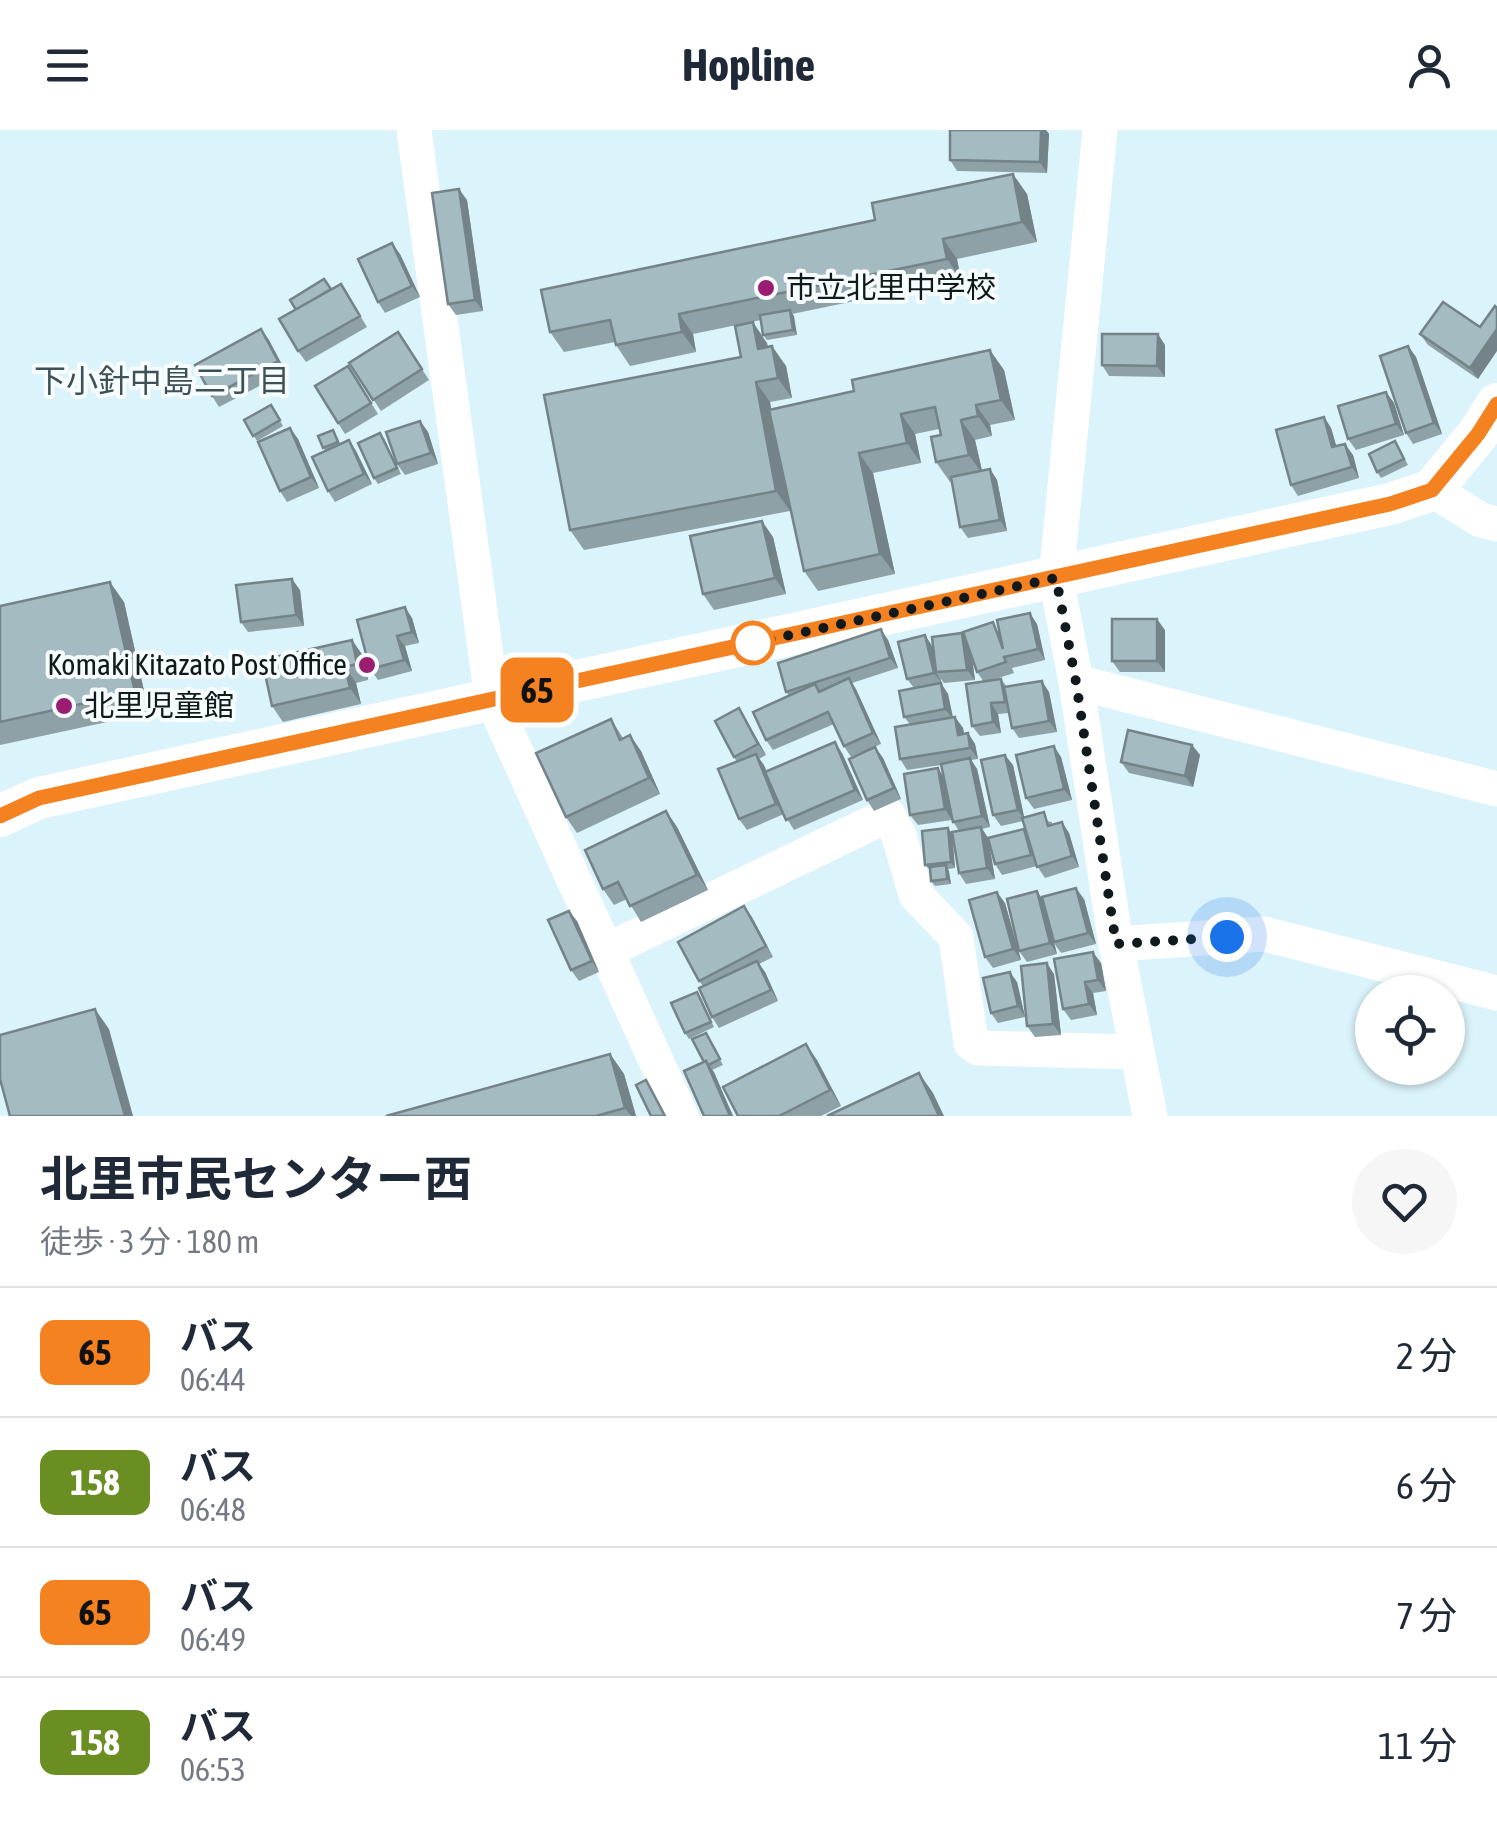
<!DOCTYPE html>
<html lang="ja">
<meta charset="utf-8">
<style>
:root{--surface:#fff;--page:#f6f6f7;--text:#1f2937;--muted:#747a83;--line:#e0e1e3}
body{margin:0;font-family:"Asap Condensed","Noto Sans JP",sans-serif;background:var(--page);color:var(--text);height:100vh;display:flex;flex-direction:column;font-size:38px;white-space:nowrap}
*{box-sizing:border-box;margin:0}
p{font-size:32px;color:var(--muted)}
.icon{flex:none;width:55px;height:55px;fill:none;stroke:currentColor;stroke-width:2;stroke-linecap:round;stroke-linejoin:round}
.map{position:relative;height:986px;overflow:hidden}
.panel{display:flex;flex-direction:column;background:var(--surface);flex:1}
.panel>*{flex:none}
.badge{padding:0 20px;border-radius:15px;font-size:35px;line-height:65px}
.fabs{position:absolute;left:1355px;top:845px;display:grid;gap:20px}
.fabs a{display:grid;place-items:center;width:110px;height:110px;border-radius:50%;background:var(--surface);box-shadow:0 2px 8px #0004;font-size:50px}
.you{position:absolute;width:50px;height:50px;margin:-25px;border:8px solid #fff;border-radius:50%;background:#1a73e8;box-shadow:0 0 0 15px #1a73e833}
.map>.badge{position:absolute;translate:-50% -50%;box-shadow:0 0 0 5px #fff}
.round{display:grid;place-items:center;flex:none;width:105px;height:105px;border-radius:52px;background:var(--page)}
.summary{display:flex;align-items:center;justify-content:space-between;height:170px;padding:0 40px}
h1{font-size:48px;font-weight:700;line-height:75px}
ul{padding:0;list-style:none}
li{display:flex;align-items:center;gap:30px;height:130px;padding:0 40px;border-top:2px solid var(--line)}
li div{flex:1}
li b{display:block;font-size:38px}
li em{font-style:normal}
li .badge{min-width:110px;font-weight:700;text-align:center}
header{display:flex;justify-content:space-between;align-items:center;height:130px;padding:0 40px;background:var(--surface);font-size:45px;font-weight:700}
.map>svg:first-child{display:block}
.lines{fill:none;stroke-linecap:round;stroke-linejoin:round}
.minor{stroke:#fff;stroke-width:35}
.tertiary{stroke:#fff;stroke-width:42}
.wall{fill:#8da1a7}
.shaded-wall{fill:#738388}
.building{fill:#a4bbc2;stroke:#738388;stroke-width:2.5}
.line-casing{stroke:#fff;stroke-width:22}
.line{stroke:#f58220;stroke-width:15}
.walk{stroke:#10191b;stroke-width:10;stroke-dasharray:0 18}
.poi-dot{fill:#9b1d72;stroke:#f7fcfe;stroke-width:4}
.stop-dot{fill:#fff;stroke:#f58220;stroke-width:5}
.labels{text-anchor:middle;stroke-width:8;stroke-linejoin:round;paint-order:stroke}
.poi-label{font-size:30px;fill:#10191b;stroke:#f7fcfe;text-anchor:start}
.neighbourhood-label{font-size:32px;fill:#3d5157;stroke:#f7fcfe}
</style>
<header><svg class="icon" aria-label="menu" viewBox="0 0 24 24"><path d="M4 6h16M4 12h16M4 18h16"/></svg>Hopline<svg class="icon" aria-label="person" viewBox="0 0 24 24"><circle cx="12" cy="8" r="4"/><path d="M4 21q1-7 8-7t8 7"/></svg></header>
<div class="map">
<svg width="1497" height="986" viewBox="0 0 1497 986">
<rect width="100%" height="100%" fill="#dbf3fa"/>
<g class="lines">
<g class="minor">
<polyline points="414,0 492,569 681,986"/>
<polyline points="1100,0 1056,448 1076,552 1116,814 1150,986"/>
<polyline points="1432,360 1481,390 1497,394"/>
<polyline points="1076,552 1497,659"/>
<polyline points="1116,814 1264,804 1497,863"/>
<polyline points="604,822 888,685 899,706 916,765 956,807 971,913 978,918 1137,922"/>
</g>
<polyline class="tertiary" points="0,686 39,668 1390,374 1432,360 1478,304 1497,274"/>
</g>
<g class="wall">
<polygon points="950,0 1046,0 1049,4 1047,43 957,41 950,30"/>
<polygon points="1027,64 1037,112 957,129 961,149 792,184 797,205 767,210 763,205 761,190 693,204 696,222 630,236 616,215 615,212 564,222 550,202"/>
<polygon points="467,70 483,181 456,185 448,174"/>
<polygon points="400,124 420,167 385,183 378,172"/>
<polygon points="341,154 367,197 306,232 298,221 331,159"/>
<polygon points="1443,172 1478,249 1428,215 1420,204"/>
<polygon points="261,199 286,242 219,277 212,266"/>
<polygon points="398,202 429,250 381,281 349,233"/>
<polygon points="767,213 768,217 786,236 792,268 770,272 771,279 1004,240 1015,290 990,295 992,306 975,310 982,341 990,339 997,350 1007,401 968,408 960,397 951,352 950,352 936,332 941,305 939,299 915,304 921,333 873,343 895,444 818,461 804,441 782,336 790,381 584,420 570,400 741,227"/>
<polygon points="1165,215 1165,247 1109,246 1102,235"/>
<polygon points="1408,216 1416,227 1442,304 1413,314 1406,303"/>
<polygon points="348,236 378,284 345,304 338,293"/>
<polygon points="1386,262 1394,273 1404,305 1356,320 1348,309"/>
<polygon points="271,275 283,296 257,311 244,290"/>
<polygon points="1324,287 1331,298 1336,316 1353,325 1359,348 1298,366 1291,355"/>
<polygon points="420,291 428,302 438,334 405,345 397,334"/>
<polygon points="290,298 298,309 319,358 287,372 280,361"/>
<polygon points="337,306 340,314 349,310 356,321 372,354 335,372 328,361 326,321 323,318"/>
<polygon points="384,308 401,344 378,354 374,348"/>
<polygon points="1395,311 1408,335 1381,348 1377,342"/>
<polygon points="773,407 786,464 714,480 703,464"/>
<polygon points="300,460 304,496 248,502 241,492"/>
<polygon points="124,472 149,583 0,615 0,476"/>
<polygon points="412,488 419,513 405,516 412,541 378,550 370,539"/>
<polygon points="1037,494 1045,530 1012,538 1014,543 989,551 1001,549 1007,557 1049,562 1057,602 1019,608 1012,598 1009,583 998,584 1001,603 980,606 972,596 984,552 977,542 972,527 975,550 944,553 941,549 941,554 948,564 953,587 955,587 963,598 964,604 968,603 975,614 978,629 971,630 977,639 990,697 982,699 988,708 1027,704 1023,691 1001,696 993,685 1013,635 1024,687 1052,692 1052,695 1069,703 1079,737 1045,748 1037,736 1002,745 995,734 989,712 995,749 966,754 959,743 959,701 952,690 918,695 910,685 944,646 941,635 907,640 900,629 910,594 904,587 914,558 907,549 925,505 932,516 965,507"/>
<polygon points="1165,500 1165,542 1120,542 1112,531"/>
<polygon points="352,510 363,526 368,550 356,553 361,574 283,592 272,576"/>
<polygon points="888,510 898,538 852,553 881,614 851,627 844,616 834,594 773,620 766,610 789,566 786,562"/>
<polygon points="739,578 766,625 759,629 766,642 842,623 863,670 794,700 784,684 747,700 739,689 737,632 734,627"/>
<polygon points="611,589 623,608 641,621 660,664 577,703 566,687"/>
<polygon points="1192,615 1200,625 1193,657 1129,643 1121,632"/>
<polygon points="875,617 883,628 901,669 874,681 867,670"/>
<polygon points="1061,627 1072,670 1034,679 1026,668"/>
<polygon points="666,681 677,697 708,760 641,792 627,769 614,775 603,759"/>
<polygon points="948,698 952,704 955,738 948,739 951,754 935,756 931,751 930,740 925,735"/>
<polygon points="1037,761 1042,769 1084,769 1096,814 1061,823 1054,813 1057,824 1027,832 1019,821"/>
<polygon points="1005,773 1021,830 993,838 985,827"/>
<polygon points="744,776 773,827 759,834 765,842 778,871 719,898 712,887 703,856 699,851"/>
<polygon points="577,791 599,842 579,851 571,840"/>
<polygon points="1101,833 1106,861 1093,863 1097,885 1071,890 1063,879"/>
<polygon points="1054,844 1061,905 1035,907 1027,896"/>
<polygon points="1017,852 1025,887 998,893 991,883"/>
<polygon points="697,862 714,897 689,909 685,903"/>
<polygon points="706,903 723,935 712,940 733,986 704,986"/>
<polygon points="610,924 624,944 636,986 386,986"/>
<polygon points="817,930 841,976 821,986 738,986"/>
</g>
<g class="shaded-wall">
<polygon points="1041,0 1046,0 1049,4 1047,43 1040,32"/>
<polygon points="1013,44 1027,64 1037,112 1022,92"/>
<polygon points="459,59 467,70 483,181 475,170"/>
<polygon points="943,109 957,129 961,149 947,129"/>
<polygon points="392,113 400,124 420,167 412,156"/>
<polygon points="790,180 794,186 797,205 793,200"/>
<polygon points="679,184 693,204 696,222 682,202"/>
<polygon points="753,192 767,213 772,239 758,219"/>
<polygon points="261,199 269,210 286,242 278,231"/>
<polygon points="1497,199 1497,221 1478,249 1470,238"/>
<polygon points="1158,204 1165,215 1165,247 1157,236"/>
<polygon points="772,216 786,236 792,268 778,248"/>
<polygon points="1408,216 1416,227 1442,304 1434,293"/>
<polygon points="990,220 1004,240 1015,290 1001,270"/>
<polygon points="756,252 770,272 790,381 776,361"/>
<polygon points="1386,262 1394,273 1404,305 1396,294"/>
<polygon points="976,275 990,295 992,306 978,286"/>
<polygon points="901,284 915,304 921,333 907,313"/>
<polygon points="1324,287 1331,298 1340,328 1332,317"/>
<polygon points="961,290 975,310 983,345 969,325"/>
<polygon points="420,291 428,302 438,334 431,323"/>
<polygon points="290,298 298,309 319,358 311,347"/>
<polygon points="349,310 356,321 372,354 364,344"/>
<polygon points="1345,314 1353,325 1359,348 1352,337"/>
<polygon points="859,323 873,343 895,444 880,424"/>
<polygon points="990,339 997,350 1007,401 1000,390"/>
<polygon points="762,391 773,407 786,464 775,448"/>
<polygon points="292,449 300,460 304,496 296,485"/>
<polygon points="110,452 124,472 149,583 135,562"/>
<polygon points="405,477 412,488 419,513 412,502"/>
<polygon points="1030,483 1037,494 1045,530 1038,519"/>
<polygon points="1157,489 1165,500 1165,542 1157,531"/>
<polygon points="881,499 888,510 898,538 890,528"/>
<polygon points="962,503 970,514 975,550 967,540"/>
<polygon points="925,505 932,516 936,542 942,554 934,543"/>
<polygon points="397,506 405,516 412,541 404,530"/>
<polygon points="352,510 363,526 368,550 357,534"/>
<polygon points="345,537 356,553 361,574 350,558"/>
<polygon points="849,548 856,559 881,614 873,603"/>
<polygon points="1042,551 1049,562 1057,602 1049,591"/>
<polygon points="941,553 948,564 953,589 945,579"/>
<polygon points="991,573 998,584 1001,603 993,592"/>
<polygon points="739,578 746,589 766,625 758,614"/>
<polygon points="955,587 963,598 966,615 958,605"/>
<polygon points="968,603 975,614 978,629 970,618"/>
<polygon points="630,605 641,621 660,664 649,648"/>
<polygon points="835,612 842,623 863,670 855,660"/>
<polygon points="1192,615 1200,625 1193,657 1185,646"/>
<polygon points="1054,616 1061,627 1072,670 1064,659"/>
<polygon points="875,617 883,628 901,669 894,658"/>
<polygon points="756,624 764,635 784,684 776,674"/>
<polygon points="1005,625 1013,635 1025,691 1018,680"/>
<polygon points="970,628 977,639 990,697 982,686"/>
<polygon points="938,638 945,649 952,690 945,679"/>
<polygon points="666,681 677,697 708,760 697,745"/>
<polygon points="1062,692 1069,703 1079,737 1072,726"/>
<polygon points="981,697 988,708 995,749 987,738"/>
<polygon points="948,698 952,704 955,738 951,732"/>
<polygon points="946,735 949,741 951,754 947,749"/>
<polygon points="1076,758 1084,769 1096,814 1088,803"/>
<polygon points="1037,761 1044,772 1057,824 1050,813"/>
<polygon points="997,762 1005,773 1021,830 1013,819"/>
<polygon points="744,776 752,787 773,827 766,816"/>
<polygon points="569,781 577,791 599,842 592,831"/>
<polygon points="1093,822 1101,833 1106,861 1098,850"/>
<polygon points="757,831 765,842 778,871 771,860"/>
<polygon points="1047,833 1054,844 1061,905 1053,894"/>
<polygon points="1010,842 1017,852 1025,887 1018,876"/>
<polygon points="1085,852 1093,863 1097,885 1089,874"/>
<polygon points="95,879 109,899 133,986 125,986"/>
<polygon points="806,914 817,930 841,976 830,960"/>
<polygon points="610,924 624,944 636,986 631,986 625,978"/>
<polygon points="706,931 714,942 733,986 730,986"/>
<polygon points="919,943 933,963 944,986 939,986"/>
</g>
<g class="building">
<polygon points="950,0 1041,0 1040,32 950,30"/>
<polygon points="1013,44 1022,92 943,109 947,129 679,184 682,202 616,215 610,190 550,202 541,160 875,90 872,73"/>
<polygon points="459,59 475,170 448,174 432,63"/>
<polygon points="392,113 412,156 378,172 358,129"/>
<polygon points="324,149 331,159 296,180 290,170"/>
<polygon points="341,154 360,186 298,221 279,189"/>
<polygon points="1443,172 1480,197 1495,176 1497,178 1497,199 1470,238 1420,204"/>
<polygon points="790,180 793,200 763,205 760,185"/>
<polygon points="753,192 758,219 772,216 778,248 756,252 776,361 570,400 544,265 741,227 735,196"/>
<polygon points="261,199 278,231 212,266 195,235"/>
<polygon points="398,202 422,239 373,270 349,233"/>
<polygon points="1102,204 1158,204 1157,236 1102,235"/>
<polygon points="1408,216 1434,293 1406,303 1380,226"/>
<polygon points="990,220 1001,270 976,275 978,286 961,290 969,325 936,332 931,307 941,305 935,277 901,284 907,313 859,323 880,424 804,441 769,280 854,261 852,250"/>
<polygon points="348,236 371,273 338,293 315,256"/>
<polygon points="1386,262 1396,294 1348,309 1338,276"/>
<polygon points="271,275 280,290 253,306 244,290"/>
<polygon points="1324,287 1332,317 1345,314 1352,337 1291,355 1276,300"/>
<polygon points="420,291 431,323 397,334 386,302"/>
<polygon points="290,298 311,347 280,361 258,312"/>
<polygon points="333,300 338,312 323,318 318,306"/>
<polygon points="380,303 397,338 374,348 358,313"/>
<polygon points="349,310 364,344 328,361 312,327"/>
<polygon points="1395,311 1404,329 1377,342 1369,324"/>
<polygon points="990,339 1000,390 960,397 951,347"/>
<polygon points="762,391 775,448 703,464 690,406"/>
<polygon points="292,449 296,485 241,492 236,455"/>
<polygon points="110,452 135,562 0,592 0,476"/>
<polygon points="405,477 412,502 397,506 404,530 370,539 357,490"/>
<polygon points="1030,483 1038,519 1004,527 1006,532 977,542 963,502 993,492 1003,519 997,490"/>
<rect x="1112" y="489" width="45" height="42"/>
<polygon points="881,499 890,528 786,562 778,533"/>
<polygon points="962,503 967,540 936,542 932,507"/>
<polygon points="925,505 934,543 907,549 898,512"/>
<polygon points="352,510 357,534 345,537 350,558 272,576 262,530"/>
<polygon points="849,548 873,603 844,616 828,582 766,610 753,582 815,554 819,562"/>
<polygon points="1001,549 1005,572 991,573 993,592 972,596 966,554"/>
<polygon points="1042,551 1049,591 1012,598 1004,557"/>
<polygon points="941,553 945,579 904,587 899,561"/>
<polygon points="739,578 758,614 734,627 715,591"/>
<polygon points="955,587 958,605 968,603 970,618 900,629 895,597"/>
<polygon points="611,589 620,610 630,605 649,648 566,687 536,623"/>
<polygon points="1128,600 1192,615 1185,646 1121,632"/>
<polygon points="835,612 855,660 786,690 765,642"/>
<polygon points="1054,616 1064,659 1026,668 1016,625"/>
<polygon points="875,617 894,658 867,670 849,629"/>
<polygon points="756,624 776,674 739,689 718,639"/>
<polygon points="1005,625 1018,680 993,685 981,630"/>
<polygon points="970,628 982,686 953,692 941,634"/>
<polygon points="938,638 945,679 910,685 904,644"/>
<polygon points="666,681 697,745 630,776 618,752 603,759 585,720"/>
<polygon points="1044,682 1048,696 1062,692 1072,726 1037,737 1022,688"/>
<polygon points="981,697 987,738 959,743 952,702"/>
<polygon points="948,698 951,732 925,735 922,701"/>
<polygon points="1024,699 1031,725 995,734 988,708"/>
<polygon points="946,735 947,749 931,751 930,737"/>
<polygon points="1076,758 1088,803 1054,812 1042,767"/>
<polygon points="1037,761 1050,813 1019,821 1007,769"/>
<polygon points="997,762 1013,819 985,827 969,770"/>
<polygon points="744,776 766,816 699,851 678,812"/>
<polygon points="569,781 592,831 571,840 548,790"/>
<polygon points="1093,822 1098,850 1085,852 1089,874 1063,879 1054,829"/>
<polygon points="757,831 771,860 712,887 699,858"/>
<polygon points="1047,833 1053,894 1027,896 1021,836"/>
<polygon points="1010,842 1018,876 991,883 983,848"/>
<polygon points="697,862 711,892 685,903 671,873"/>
<polygon points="95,879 125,986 10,986 0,949 0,905"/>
<polygon points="706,903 720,929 708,935 706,931 704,932 692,909"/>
<polygon points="806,914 830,960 779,986 738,986 723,957"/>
<polygon points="610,924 625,978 596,986 386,986"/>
<polygon points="706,931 730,986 704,986 684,941"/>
<polygon points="919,943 939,986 827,986"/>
<polygon points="646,950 665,986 651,986 636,955"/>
</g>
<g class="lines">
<defs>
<polyline id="line" points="0,686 39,668 1390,374 1432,360 1478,304 1497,274"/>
</defs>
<use href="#line" class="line-casing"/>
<use href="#line" class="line"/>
<polyline class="walk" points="753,513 1056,448 1076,552 1116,814 1227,807"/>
</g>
<g class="poi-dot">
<circle cx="766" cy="158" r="10"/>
<circle cx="367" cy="535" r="10"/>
<circle cx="64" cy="576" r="10"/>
</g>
<circle class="stop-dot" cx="753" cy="513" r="20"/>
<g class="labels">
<g class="poi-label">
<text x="786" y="168">市立北里中学校</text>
<text x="347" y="545" text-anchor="end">Komaki Kitazato Post Office</text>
<text x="84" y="586">北里児童館</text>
</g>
<g class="neighbourhood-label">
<text x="162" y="262">下小針中島二丁目</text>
</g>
</g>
</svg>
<div class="fabs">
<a><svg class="icon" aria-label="locate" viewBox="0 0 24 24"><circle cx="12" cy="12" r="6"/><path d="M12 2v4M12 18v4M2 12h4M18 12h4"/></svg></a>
</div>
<div class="you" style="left:1227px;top:807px"></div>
<b class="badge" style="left:537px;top:560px;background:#f58220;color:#111">65</b>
</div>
<section class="panel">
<div class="summary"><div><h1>北里市民センター西</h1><p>徒歩 · 3 分 · 180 m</p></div><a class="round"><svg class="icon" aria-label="heart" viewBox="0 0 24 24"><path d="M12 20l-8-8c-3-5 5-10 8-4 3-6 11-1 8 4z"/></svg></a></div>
<ul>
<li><span class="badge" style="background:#f58220;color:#111">65</span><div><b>バス</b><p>06:44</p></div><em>2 分</em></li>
<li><span class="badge" style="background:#6b8e23;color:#fff">158</span><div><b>バス</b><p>06:48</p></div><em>6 分</em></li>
<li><span class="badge" style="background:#f58220;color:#111">65</span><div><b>バス</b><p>06:49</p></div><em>7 分</em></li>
<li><span class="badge" style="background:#6b8e23;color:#fff">158</span><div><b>バス</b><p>06:53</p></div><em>11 分</em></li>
</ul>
</section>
